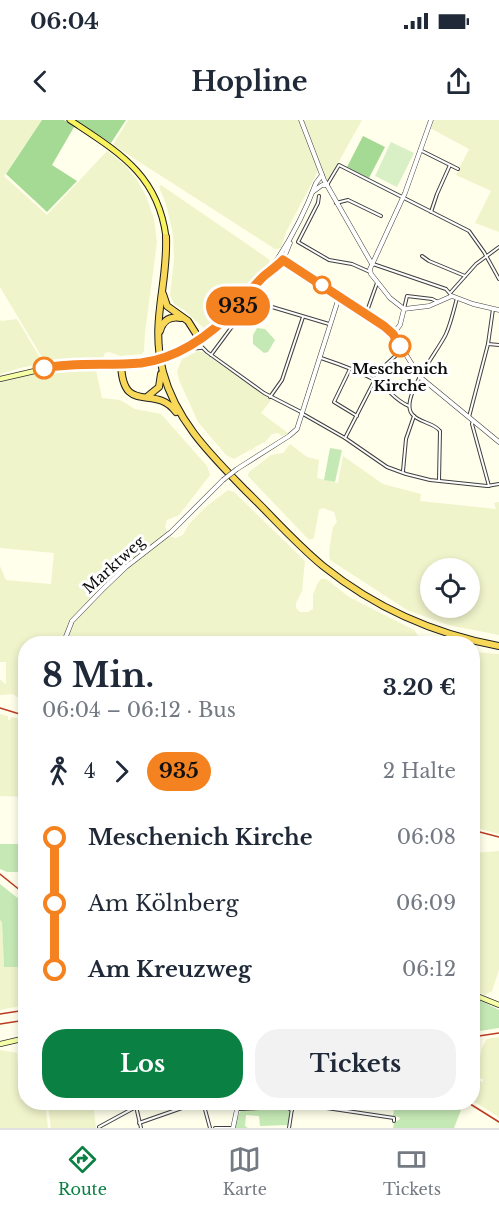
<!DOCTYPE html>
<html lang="de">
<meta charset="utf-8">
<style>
:root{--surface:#fff;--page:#f2f2f3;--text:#1f2937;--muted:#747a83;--line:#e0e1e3;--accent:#0b8043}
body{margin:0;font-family:"Libre Baskerville",serif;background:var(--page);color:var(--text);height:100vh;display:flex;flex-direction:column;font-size:22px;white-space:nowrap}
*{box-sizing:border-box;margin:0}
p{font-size:20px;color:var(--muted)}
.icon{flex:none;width:33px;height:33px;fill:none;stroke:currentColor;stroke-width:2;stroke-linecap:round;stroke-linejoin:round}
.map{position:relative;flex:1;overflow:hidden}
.side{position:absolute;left:18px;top:516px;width:462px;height:474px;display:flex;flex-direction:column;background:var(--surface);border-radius:24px;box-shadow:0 3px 9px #0003}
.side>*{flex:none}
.badge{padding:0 12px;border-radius:20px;font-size:21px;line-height:39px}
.tools{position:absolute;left:420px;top:438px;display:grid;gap:12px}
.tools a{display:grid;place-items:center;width:60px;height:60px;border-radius:50%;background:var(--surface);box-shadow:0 3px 9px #0003;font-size:30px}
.map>.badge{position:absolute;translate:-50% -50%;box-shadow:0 0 0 3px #fff}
.legs{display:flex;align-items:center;gap:9px;height:66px;padding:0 24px;font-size:20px}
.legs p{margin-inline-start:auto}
.overview{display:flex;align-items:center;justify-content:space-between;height:102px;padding:0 24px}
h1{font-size:33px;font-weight:700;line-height:45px}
.action{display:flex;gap:12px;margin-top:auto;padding:12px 24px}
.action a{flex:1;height:69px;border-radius:24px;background:var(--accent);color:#fff;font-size:24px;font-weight:700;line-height:69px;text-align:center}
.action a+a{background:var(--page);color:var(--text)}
ul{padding:0 24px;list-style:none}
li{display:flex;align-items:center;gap:21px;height:66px;font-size:22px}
li i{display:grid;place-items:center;width:9px;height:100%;margin:0 8px;background:currentColor}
li i::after{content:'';width:15px;height:15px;margin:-8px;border:4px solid;border-radius:50%;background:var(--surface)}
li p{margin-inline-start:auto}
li:first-child i{background:linear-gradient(#0000 50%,currentColor 0)}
li:last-child i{background:linear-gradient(currentColor 50%,#0000 0)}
.status{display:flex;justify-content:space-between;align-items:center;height:42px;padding:0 30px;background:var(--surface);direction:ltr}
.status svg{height:16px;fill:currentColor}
header{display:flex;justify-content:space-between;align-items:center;height:78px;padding:0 24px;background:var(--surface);font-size:27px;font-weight:700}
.menu{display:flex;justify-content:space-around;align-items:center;height:84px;border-top:2px solid var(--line);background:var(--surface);font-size:16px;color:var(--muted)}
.menu a{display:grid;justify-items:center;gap:3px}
.menu .current{color:var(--accent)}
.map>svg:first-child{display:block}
.farmland{fill:#f0f4cb;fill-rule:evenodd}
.green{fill:#c5e9b5}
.forest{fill:#a5da94}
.pitch{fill:#d9f0c7}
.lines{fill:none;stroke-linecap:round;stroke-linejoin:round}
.minor-casing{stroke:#3f3f3f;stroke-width:4}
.tertiary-casing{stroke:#3f3f3f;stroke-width:5}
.secondary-casing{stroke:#2e2e2e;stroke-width:6}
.primary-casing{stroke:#1d1d1d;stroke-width:7}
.trunk-casing{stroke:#1d1d1d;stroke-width:8}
.minor{stroke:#fff;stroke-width:2}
.tertiary{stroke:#fff;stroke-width:4}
.secondary{stroke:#f7ffa6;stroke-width:4.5}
.primary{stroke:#faf360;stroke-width:5}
.trunk{stroke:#f8d859;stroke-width:6}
.tram{stroke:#bc3a23;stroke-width:1.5}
.rail{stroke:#bc3a23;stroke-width:1.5}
.tertiary-bridge-casing{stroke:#3f3f3f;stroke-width:5;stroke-linecap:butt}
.secondary-bridge-casing{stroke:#2e2e2e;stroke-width:6;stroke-linecap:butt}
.tertiary-bridge{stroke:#fff;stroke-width:4}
.secondary-bridge{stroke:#f7ffa6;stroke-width:4.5}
.line-1-casing{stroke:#fff;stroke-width:14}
.line-1{stroke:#f58220;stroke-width:9}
.stop-1-dot{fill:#fff;stroke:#f58220;stroke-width:3}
.labels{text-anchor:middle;stroke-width:6;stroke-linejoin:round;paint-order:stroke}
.stop-label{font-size:15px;font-weight:bold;fill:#0c0c0c;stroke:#fff}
.street-label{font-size:15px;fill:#0c0c0c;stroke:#fff}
</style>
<div class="status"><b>06:04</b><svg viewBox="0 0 49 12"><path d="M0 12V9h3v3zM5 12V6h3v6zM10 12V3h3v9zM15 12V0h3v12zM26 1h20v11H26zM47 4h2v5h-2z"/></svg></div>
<header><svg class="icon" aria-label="back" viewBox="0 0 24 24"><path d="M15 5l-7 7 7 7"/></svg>Hopline<svg class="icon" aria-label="share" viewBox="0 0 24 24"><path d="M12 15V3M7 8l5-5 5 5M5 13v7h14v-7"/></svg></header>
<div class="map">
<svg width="499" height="1008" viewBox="0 0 499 1008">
<rect width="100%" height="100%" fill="#ffffeb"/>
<g class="farmland">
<polygon points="0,0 42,0 4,56 47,95 107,31 125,45 137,60 146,76 154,99 157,122 145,213 144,231 142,234 120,236 109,232 105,233 102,241 98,242 47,245 43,239 0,167"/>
<polygon points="128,0 299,0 317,45 317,53 286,112 281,128 275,129 113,25"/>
<polygon points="303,0 362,0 328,61 326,60"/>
<polygon points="432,0 499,0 499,112 475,103 491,71 456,55 469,29 430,8"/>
<polygon points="161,65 270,140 268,147 242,176 206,210 184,190 174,184 170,175 174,140 173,114 166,84 159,67"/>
<polygon points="0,199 1,201 17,199 43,243 20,248 1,254 0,257"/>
<polygon points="198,231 204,233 271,280 261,293 288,313 282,316 278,313 272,314 266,321 234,339 226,335 198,302 179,260 177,251 182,239"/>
<polygon points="73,249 96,250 102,278 120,280 135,289 161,294 207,346 210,355 179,395 167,400 165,407 167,411 164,415 123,448 70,501 61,523 26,524 25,579 17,577 13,574 0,575 0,559 5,564 6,563 6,542 0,542 0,446 6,460 51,464 54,433 0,428 0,263 32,254"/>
<path d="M290,324l17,13 12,3 -2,18 21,5 5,-27 40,28 38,10 -1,7 76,8 -2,-6 5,-1v133l-51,-10 -41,-15 -77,-50 -1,-5 1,-10 3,-18 4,-5 -3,-10 -11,-4 -4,2 -5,28 -5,2 -61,-64 1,-4 22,-17 12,-2zM430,448h40v40h-40z"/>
<polygon points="228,370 234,372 305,441 302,471 296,483 296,488 300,492 308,492 313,489 313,475 317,464 321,459 326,459 349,477 414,510 423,523 65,524 74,502 127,448 168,416 176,418 183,415 189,404 207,386"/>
<polygon points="473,532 499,534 499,714 473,707"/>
<polygon points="0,594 8,596 8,600 10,600 11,597 26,600 25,677 0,676 0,713"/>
<polygon points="499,731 499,850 492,871 485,875 473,870 473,733"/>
<polygon points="0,800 2,801 4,847 19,847 19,853 26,853 25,885 0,890"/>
<polygon points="499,917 499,997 473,981 473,965 480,961 483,962 483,959 475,957 482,928 487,919"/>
<polygon points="0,930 17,933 20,979 25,980 26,982 45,983 48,1008 0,1008"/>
<polygon points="48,983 93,983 96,1008 51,1008"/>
</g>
<g class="green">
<polygon points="257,208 265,209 275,220 268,232 264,233 253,224 253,215"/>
<polygon points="330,328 342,330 335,362 324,360"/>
<polygon points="0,724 25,724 25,752 7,752 0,749"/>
<polygon points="0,764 25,784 25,853 19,853 18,847 4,847 2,802 0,800"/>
<polygon points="478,879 499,890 499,908 473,912 473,899"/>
<polygon points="395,982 454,983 453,987 461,990 454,1008 393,1008 394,1003 400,999 399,997 393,996"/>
<path d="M276,983l15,8 -3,14 -28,1 -1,-10 -13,-1 -1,11 3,2h-13c6,-28 7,-13 27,-19 5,-2 8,-5 14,-6z"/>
</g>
<g class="forest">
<polygon points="42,0 64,0 74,7 52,45 77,61 47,92 6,54"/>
<polygon points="75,0 126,0 111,23"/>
<polygon points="363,16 385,27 369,58 347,47"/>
</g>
<polygon class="pitch" points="391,22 414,33 397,67 375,56"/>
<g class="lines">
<defs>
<g id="minor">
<polyline points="420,30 458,49"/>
<polyline points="327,65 339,45 469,111 484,132 499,159"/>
<polyline points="319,76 318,83 298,122 329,140 352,144 370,152"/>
<polyline points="336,83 348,80 381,96"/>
<polyline points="431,92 437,74 450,45"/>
<polyline points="422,136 429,141 465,156"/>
<polyline points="373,144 446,169 452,176"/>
<polyline points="451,172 476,144 499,127"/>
<polyline points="404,189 407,176 432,179 438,182"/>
<polyline points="366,194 377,163"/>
<polyline points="197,222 207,232 264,273 303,293"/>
<polyline points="488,224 499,225"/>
<polyline points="186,229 201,228"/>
<polyline points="211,235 231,208 254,184 262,184 329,204"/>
<path d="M321,238c18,6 37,13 54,22 13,8 20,21 34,26"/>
<polyline points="350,249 334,282 357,296"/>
<polyline points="270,277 282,260 303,197"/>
<polyline points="303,294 345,318 387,347 406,354 430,360 487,366 499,364"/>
<polyline points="469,297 488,224 493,189"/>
<polyline points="473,301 472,304 489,366"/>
<polyline points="345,318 380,250 403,229"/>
<polyline points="403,351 406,319 414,296"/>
<path d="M439,360l1,-49c-7,-9 -21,-8 -28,-17 -13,-16 27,-64 34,-80 5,-11 8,-25 11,-36"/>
<polyline points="135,982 141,1008"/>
<polyline points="203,982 210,1008"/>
<polyline points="275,982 292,990"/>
<polyline points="293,983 394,998 394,1001"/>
<polyline points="238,989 259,988 273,982"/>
<polyline points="139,1003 199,982"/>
<polyline points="99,1007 145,982"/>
<polyline points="215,1008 233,1008"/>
<polyline points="289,1008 293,982"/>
</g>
<g id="tertiary">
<polyline points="301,0 324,60 372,144"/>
<polyline points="314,71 322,65 327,65"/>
<polyline points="279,138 384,206 393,214 420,257 499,322"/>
<polyline points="271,150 283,140 290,123"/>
<polyline points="404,189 390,178 371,154 370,149 405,73 431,0"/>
<polyline points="404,189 429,186 452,176 473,184 499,190"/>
<polyline points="393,214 400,205 404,189"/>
<path d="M200,220c54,-38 93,-96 116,-157l6,-8"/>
<polyline points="237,349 289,316 297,309 339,177"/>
<polyline points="63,524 72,501 102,470 126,447 171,412 223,360"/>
<polyline points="233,1008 237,989 236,982"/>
</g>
<g id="secondary">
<polyline points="169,236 200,220"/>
<polyline points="0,259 52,247 137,243 152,241"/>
<polyline points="472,874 499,885"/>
<polyline points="0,924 26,918"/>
</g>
<path id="primary" d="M70,0c48,32 88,54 96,117"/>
<g id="trunk">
<path d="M166,117c2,49 -16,84 -3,135 13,49 48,83 82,118 26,25 50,53 78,76 51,41 111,68 176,80"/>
<polyline points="163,174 167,186 188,201 200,220"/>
<path d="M160,211c3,-11 10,-15 21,-13"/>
<path d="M121,244c2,53 34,19 55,48"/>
<polyline points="148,276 159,267 161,254"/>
</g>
</defs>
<use href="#minor" class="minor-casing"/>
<use href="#tertiary" class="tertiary-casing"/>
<use href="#secondary" class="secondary-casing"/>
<use href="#primary" class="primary-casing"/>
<use href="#trunk" class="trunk-casing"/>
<use href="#minor" class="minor"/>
<use href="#tertiary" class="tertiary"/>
<use href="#secondary" class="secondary"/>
<use href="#primary" class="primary"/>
<use href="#trunk" class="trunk"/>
<polyline class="tram" points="0,894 26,890"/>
<g class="rail">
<polyline points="0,588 26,596"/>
<polyline points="472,710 499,717"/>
<polyline points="0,754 26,775"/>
<polyline points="0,904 26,900"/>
<polyline points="472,917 499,913"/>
<polyline points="467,982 499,1002"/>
</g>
<defs>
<polyline id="tertiary-bridge" points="223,360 237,349"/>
<polyline id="secondary-bridge" points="152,241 169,236"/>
</defs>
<use href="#tertiary-bridge" class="tertiary-bridge-casing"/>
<use href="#secondary-bridge" class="secondary-bridge-casing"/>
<use href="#tertiary-bridge" class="tertiary-bridge"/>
<use href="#secondary-bridge" class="secondary-bridge"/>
</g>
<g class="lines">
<defs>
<path id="line-1" d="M44,248c32,-6 65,-2 97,-5 39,-5 71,-29 97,-57 10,-11 19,-26 31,-34 5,-4 9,-7 14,-12l101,66 9,8 7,12"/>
</defs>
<use href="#line-1" class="line-1-casing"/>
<use href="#line-1" class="line-1"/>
</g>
<g class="stop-1-dot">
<circle cx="322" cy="165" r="8"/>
<circle cx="400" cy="226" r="10"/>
<circle cx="44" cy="248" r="10"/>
</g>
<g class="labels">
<g class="stop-label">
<text x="400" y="254">Meschenich<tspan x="400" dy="17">Kirche</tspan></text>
</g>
<g class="street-label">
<text transform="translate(114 445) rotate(-42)" y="5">Marktweg</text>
</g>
</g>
</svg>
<div class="tools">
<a><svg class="icon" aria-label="locate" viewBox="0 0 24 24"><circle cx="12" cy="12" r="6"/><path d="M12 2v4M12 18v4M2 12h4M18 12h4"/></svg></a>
</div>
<b class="badge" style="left:238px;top:186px;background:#f58220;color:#111">935</b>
<section class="side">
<div class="overview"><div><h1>8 Min.</h1><p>06:04 – 06:12 · Bus</p></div><b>3.20 €</b></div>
<div class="legs"><svg class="icon" aria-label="walk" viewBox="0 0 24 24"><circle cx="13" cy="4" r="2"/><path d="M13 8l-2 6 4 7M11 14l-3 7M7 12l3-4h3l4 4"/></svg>4<svg class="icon" aria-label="forward" viewBox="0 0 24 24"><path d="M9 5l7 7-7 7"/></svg><b class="badge" style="background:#f58220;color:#111">935</b><p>2 Halte</p></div>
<ul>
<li><i style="color:#f58220"></i><b>Meschenich Kirche</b><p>06:08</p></li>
<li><i style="color:#f58220"></i><span>Am Kölnberg</span><p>06:09</p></li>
<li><i style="color:#f58220"></i><b>Am Kreuzweg</b><p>06:12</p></li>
</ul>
<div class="action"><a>Los</a><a>Tickets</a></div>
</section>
</div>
<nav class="menu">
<a class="current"><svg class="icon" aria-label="directions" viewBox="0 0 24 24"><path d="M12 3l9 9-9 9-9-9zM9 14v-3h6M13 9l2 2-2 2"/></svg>Route</a>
<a><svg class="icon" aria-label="map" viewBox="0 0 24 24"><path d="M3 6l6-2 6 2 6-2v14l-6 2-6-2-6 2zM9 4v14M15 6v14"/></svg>Karte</a>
<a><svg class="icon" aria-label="tickets" viewBox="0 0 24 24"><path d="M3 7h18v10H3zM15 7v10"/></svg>Tickets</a>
</nav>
